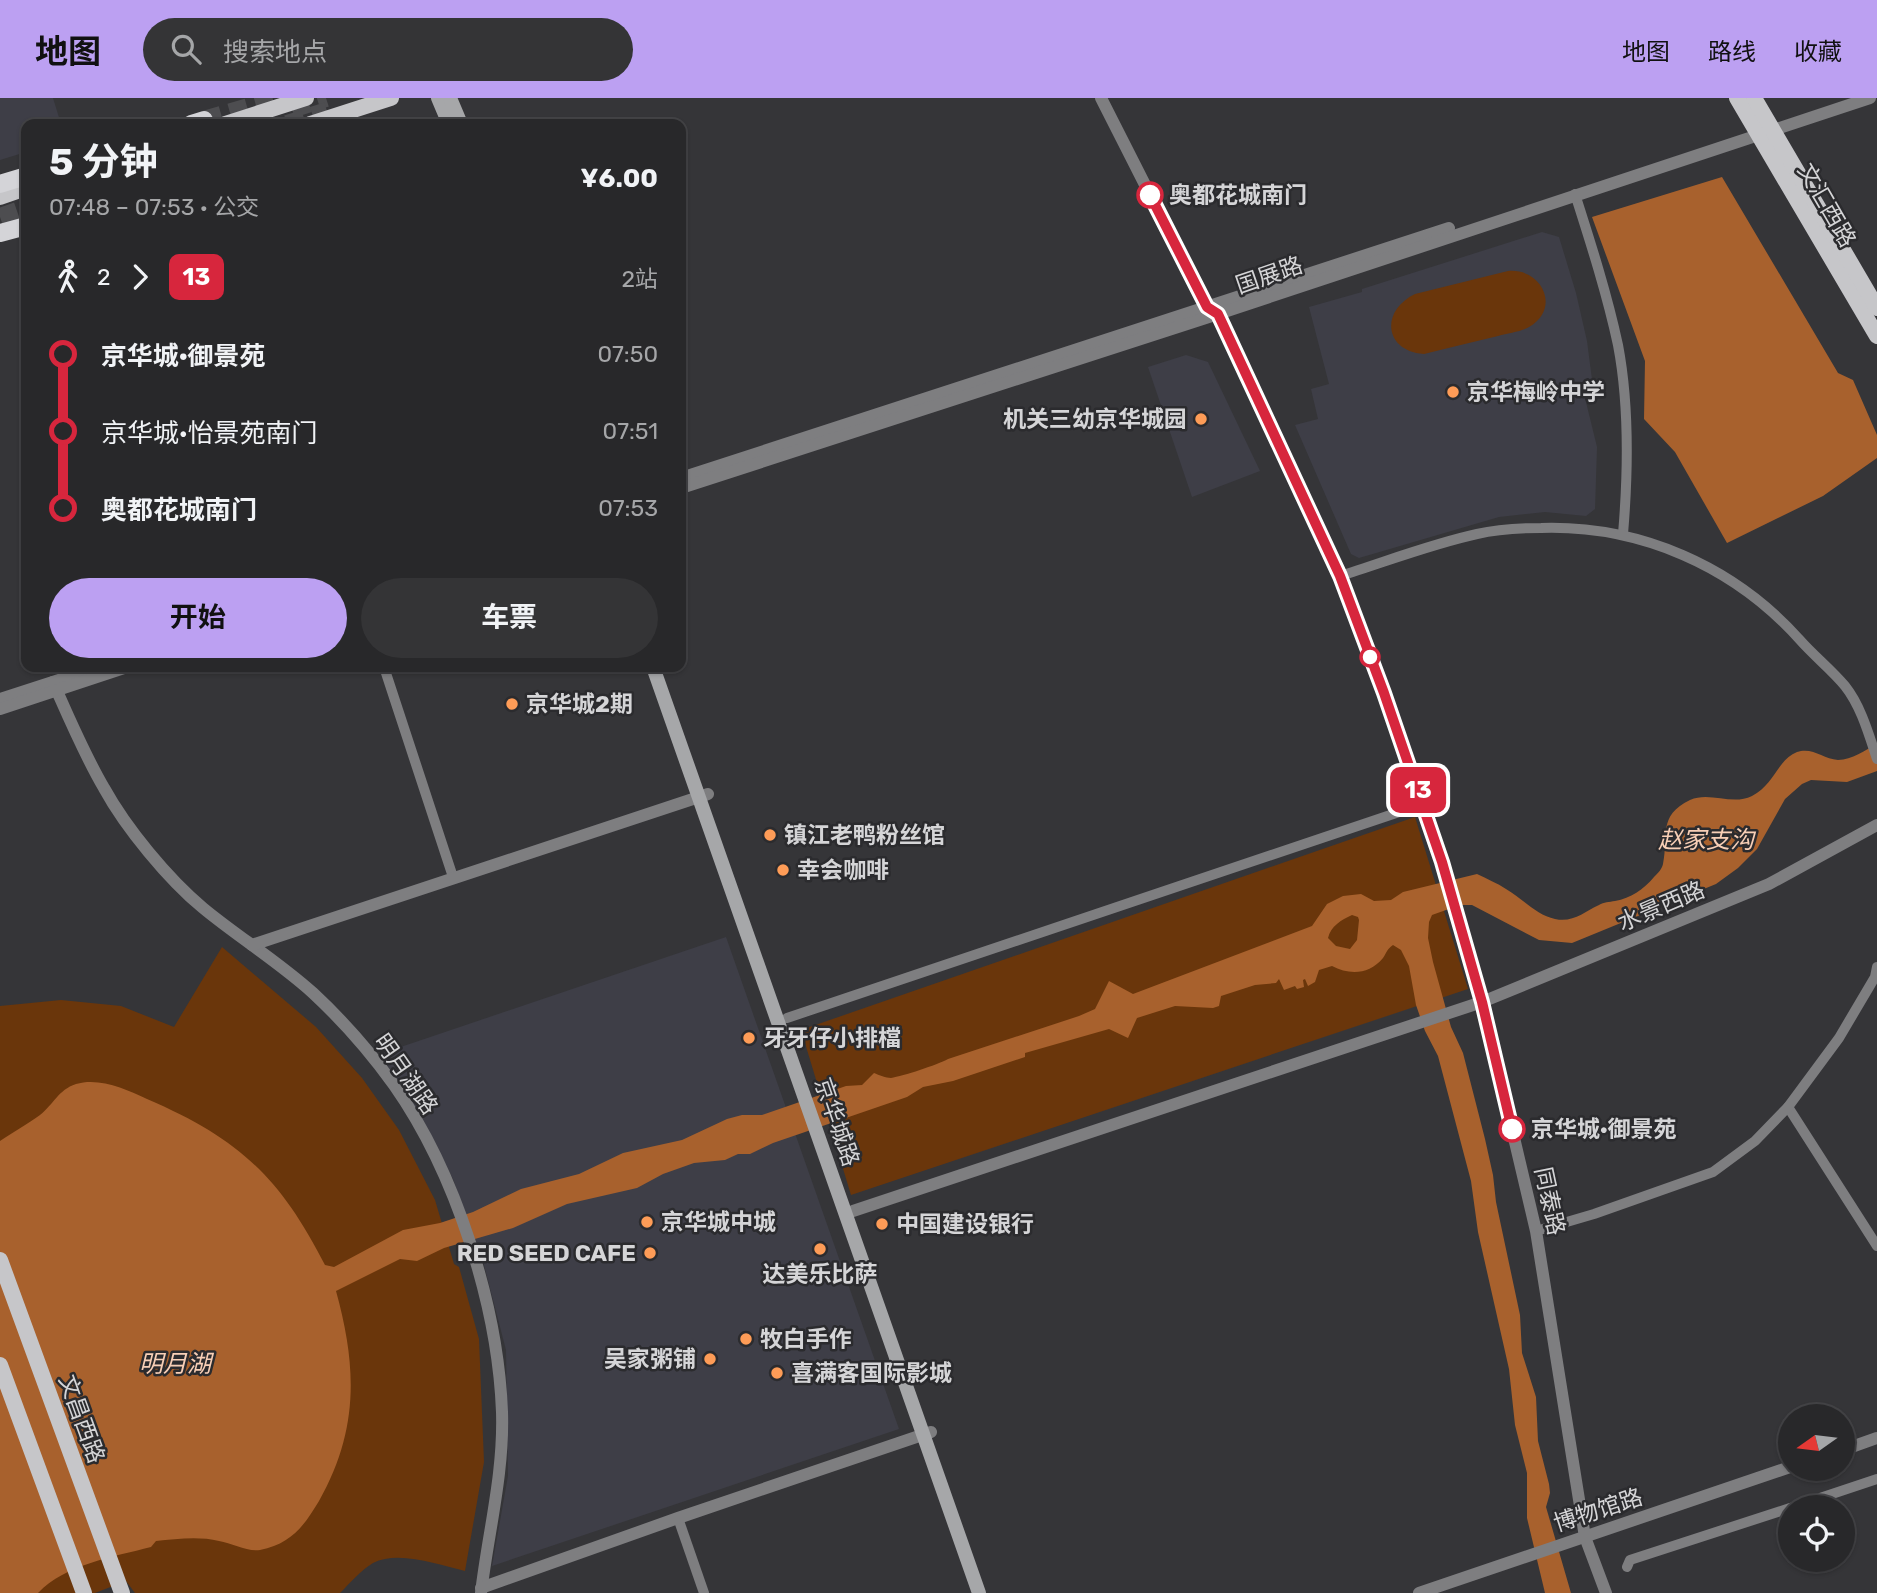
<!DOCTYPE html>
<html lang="zh">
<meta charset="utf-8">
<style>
:root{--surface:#28282a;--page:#343436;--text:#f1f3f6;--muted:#a5a6a8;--line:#444447;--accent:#bca0f2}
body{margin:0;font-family:Rubik,"Noto Sans SC",sans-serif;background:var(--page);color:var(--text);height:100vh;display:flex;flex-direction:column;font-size:26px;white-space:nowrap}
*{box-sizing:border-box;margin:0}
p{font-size:23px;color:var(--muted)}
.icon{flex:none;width:38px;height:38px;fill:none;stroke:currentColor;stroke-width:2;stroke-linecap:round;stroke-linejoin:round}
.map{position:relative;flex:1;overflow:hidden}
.sheet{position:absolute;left:21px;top:21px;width:665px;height:553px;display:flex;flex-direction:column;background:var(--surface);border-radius:14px;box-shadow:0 2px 5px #0004,0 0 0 2px var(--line)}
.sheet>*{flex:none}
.badge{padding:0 14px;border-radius:10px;font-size:24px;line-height:46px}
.needle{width:46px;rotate:256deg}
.buttons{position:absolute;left:1778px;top:1306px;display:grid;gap:14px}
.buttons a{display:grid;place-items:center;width:77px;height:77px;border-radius:50%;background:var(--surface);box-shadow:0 2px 5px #0004,0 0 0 2px var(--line);font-size:35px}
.map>.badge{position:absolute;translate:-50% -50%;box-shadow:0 0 0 4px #fff}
.legs{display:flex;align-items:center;gap:10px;height:77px;padding:0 28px;font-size:23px}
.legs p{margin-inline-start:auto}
.head{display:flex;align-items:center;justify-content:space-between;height:119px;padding:0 28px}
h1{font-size:38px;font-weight:700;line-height:52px}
.action{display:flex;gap:14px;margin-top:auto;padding:14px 28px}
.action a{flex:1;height:80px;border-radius:42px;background:var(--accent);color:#111;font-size:28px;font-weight:700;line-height:80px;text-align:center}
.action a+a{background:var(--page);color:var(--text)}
ul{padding:0 28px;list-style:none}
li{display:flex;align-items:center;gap:24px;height:77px;font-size:26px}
li i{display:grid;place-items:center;width:10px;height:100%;margin:0 9px;background:currentColor}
li i::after{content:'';width:18px;height:18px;margin:-9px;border:5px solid;border-radius:50%;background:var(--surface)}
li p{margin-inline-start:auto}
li:first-child i{background:linear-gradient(#0000 50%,currentColor 0)}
li:last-child i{background:linear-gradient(currentColor 50%,#0000 0)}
header{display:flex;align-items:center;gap:42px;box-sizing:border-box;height:98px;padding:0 35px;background:var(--accent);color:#111}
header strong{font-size:33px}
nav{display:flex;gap:38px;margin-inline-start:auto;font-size:24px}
.search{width:490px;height:63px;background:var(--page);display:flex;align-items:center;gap:18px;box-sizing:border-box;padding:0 24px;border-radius:38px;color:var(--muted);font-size:26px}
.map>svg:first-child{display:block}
.built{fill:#3e3e47}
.green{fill:#6a360b}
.water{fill:#a8612d;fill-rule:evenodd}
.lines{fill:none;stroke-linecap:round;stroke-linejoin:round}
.trunk-tunnel{stroke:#4d4d50;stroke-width:18;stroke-dasharray:18 9;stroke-linecap:butt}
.minor{stroke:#7e7e80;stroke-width:10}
.tertiary{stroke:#7e7e80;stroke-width:12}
.secondary{stroke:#a6a7a9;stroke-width:14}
.primary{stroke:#c6c6c9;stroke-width:16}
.trunk{stroke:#d4d4d8;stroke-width:18}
.line-1-casing{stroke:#fff;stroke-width:16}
.line-1{stroke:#d7263d;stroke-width:10}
.stop-1-dot{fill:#fff;stroke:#d7263d;stroke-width:3.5}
.poi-dot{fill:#fe9c57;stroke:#2b2b2e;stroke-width:2.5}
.labels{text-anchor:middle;stroke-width:5;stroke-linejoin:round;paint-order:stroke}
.stop-label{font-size:23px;font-weight:bold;fill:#d5d5d7;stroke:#2b2b2e;text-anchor:start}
.street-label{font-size:23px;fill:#d5d5d7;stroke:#2b2b2e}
.poi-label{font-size:23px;font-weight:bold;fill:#d5d5d7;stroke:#2b2b2e;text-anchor:start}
.water-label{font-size:24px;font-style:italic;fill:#f8cfb6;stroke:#2b2b2e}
</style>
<header>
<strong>地图</strong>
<div class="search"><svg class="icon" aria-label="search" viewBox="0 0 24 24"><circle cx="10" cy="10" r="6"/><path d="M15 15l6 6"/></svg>搜索地点</div>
<nav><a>地图</a><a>路线</a><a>收藏</a></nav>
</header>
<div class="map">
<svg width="1877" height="1495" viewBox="0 0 1877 1495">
<rect width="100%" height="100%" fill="#353538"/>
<g class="built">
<polygon points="0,0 53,0 61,26 26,26 26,54 0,62"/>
<polygon points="1542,134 1559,139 1576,195 1587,243 1594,297 1585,300 1597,349 1595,411 1586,418 1545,414 1499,419 1359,460 1351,456 1295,327 1318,321 1311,291 1329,286 1309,209 1362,194 1362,191"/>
<polygon points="1186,257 1208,264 1260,373 1192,399 1148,269"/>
<polygon points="726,839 899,1331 492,1468 508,1378 506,1252 484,1167 453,1081 425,1026 380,956"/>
</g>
<g class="green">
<path d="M1508,173c35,-3 53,38 21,56 -9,5 -21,6 -31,9 -25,6 -50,12 -74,18 -40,-3 -44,-43 -9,-60z"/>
<polygon points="1415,719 1468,891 851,1097 801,932"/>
<path d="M222,849l94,80 46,51 37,52 36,70 19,64 5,3 20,72 5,123 -19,109c-27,-6 -66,-21 -92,-8 -12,7 -23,20 -33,30h-205l-9,-12 -31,12h-95v-587l61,-6 60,6 53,21z"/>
</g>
<g class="water">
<polygon points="1722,79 1838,275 1853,282 1877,337 1877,360 1823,398 1727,445 1675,354 1644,321 1645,263 1592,119"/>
<path d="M1877,646v27l-30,11 -36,-2 -9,4 -17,15 -28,50 -19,19 -22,16 -144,59 -33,-3 -67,-35h-12l-28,10 -3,7 -1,16 5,24 18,65 12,26 22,86 8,36 3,27 24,113 2,38 14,44 2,44 11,43 1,9 -4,14 25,86h-26l-18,-75v-45l-12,-48 -6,-56 -31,-137 -7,-51 -33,-125 -13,-25 -9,-26 -7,-39 -8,-16 -8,-5c-6,4 -6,7 -10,13 -14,17 -34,17 -51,8l-13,4 -4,12 -7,4 -3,-7 -2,1 1,7 -7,2 -2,-3 -11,4 -5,-11 -3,4 -21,2 -34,11 -2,10 -6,2 -38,-2 -38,12 -9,20 -19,-9 -84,24v4l-72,24 -30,6 -16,10 -134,46 -23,11h-12l-13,6 -31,3 -31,11 -26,14 -70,16 -54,24 -69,20 -27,13 -17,-2 -64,32c21,76 23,139 -17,210 -15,25 -28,43 -59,49 -13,2 -28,-7 -41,-9 -20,-5 -43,-2 -63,0l-5,6c-38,10 -85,17 -113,46h-38v-452c13,-9 28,-17 40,-26 14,-11 18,-25 36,-31 23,-7 50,5 71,15 91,39 133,78 178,166l9,2 69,-37 37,-7 33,-11 48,-23 58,-15 44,-21 59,-13 45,-21 15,-4h20l84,-29 16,-1 12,-12c5,2 12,5 17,5 12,-2 46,-13 57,-19l131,-43 16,-7 14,-28 24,13 179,-68 15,-22 16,-8 18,-2 13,7 17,-1 12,-8 74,-18c10,5 20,9 29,15 16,9 30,26 49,30 18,4 29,-7 44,-14 5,-3 10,-3 16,-4 16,-3 28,-11 39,-24 4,-4 8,-8 9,-13 6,-28 -6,-48 27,-64 20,-9 42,6 62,-4 23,-12 26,-37 45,-44 16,-5 26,7 41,8 14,0 27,-10 39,-16zM1352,817l6,2 1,3 -2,20 -7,9 -14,-3 -8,-8c3,-12 13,-18 24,-23z"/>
</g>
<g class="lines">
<g class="trunk-tunnel">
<polyline points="292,11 326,0"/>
<polyline points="204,22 280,0"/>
<polyline points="287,26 327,13"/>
<polyline points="0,119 26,110"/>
</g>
<g class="minor">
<path d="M1575,96c16,50 32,100 43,151 11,58 10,130 5,189"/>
<path d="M1340,478c45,-14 91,-32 137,-42 21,-5 43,-6 64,-6 99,-3 193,38 259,112 14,16 32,30 45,46 16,20 24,49 32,73"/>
<polyline points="384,569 453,779"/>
<polyline points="787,920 1423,706"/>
<polyline points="1788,1009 1877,1148"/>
<polyline points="1536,1133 1594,1116 1713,1074 1755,1043 1788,1009 1839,940 1875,879 1877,869"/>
<polyline points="1793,1409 1877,1381"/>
<polyline points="678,1420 704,1495"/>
<polyline points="1627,1469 1630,1462 1790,1410"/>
</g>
<g class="tertiary">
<polyline points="1101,0 1207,209 1218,216 1340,478 1384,595 1442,764 1482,904 1536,1133 1585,1439 1606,1495"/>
<polyline points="681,380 1449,130"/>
<polyline points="681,390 1218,216 1870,0"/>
<path d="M53,584c16,36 31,72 51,106 22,40 64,91 99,120 35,29 76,54 110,85 29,27 58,60 81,92 62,88 104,221 108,327 2,62 -14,121 -21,181"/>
<polyline points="0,601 99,569"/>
<polyline points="0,611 127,569"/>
<polyline points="252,847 708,696"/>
<polyline points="853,1113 1482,904 1769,786 1877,727"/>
<polyline points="1843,1352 1877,1340"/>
<polyline points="481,1490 678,1420 931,1334"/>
<polyline points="1419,1495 1790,1369"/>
</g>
<g class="secondary">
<polyline points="438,0 449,26"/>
<polyline points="450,0 461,26"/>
<polyline points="653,569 979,1495"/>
</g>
<g class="primary">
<polyline points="1737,0 1877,238"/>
<polyline points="1754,0 1877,210"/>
<polyline points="225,26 306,0"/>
<polyline points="310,26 391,0"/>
<polyline points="0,99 26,90"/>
<polyline points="0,1162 122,1495"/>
<polyline points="0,1267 84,1495"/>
</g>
<g class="trunk">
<polyline points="191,26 204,22"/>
<polyline points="0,86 26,78"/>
<polyline points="0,135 26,128"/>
</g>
</g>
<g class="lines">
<defs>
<polyline id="line-1" points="1150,97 1207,209 1218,216 1340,478 1384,595 1442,764 1482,904 1512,1031"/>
</defs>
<use href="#line-1" class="line-1-casing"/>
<use href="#line-1" class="line-1"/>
</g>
<g class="stop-1-dot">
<circle cx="1150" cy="97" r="12"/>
<circle cx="1370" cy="559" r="9"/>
<circle cx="1512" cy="1031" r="12"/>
</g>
<g class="poi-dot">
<circle cx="1453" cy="294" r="7"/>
<circle cx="1201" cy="321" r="7"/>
<circle cx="512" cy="606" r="7"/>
<circle cx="770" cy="737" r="7"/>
<circle cx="783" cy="772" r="7"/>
<circle cx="749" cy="940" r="7"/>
<circle cx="647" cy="1124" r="7"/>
<circle cx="882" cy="1126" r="7"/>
<circle cx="820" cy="1151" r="7"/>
<circle cx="650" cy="1155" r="7"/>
<circle cx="746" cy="1241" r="7"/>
<circle cx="710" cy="1261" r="7"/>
<circle cx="777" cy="1275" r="7"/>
</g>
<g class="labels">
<g class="stop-label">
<text x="1169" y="105">奥都花城南门</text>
<text x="1531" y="1039">京华城·御景苑</text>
</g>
<g class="street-label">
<text transform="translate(1827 107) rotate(60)" y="8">文汇西路</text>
<text transform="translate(1269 177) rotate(-19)" y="8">国展路</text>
<text transform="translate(1661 808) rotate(-23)" y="8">水景西路</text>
<text transform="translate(406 976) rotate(55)" y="8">明月湖路</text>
<text transform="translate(837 1024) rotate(71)" y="8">京华城路</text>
<text transform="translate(1550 1103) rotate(78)" y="8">同泰路</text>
<text transform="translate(82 1321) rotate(70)" y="8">文昌西路</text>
<text transform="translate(1598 1412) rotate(-18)" y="8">博物馆路</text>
</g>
<g class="poi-label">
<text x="1467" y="302">京华梅岭中学</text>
<text x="1187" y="329" text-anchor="end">机关三幼京华城园</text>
<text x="526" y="614">京华城2期</text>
<text x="784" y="745">镇江老鸭粉丝馆</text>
<text x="797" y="780">幸会咖啡</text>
<text x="763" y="948">牙牙仔小排檔</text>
<text x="661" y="1132">京华城中城</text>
<text x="896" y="1134">中国建设银行</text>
<text x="636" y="1163" text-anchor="end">RED SEED CAFE</text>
<text x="820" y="1184" text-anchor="middle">达美乐比萨</text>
<text x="760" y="1249">牧白手作</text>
<text x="696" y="1269" text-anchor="end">吴家粥铺</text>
<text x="791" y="1283">喜满客国际影城</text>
</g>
<g class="water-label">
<text x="1706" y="750">赵家支沟</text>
<text x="175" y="1274">明月湖</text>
</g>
</g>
</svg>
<div class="buttons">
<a><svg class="needle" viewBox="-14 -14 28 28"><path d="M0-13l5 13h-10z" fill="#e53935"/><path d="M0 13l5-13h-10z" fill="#a5a6a8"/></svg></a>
<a><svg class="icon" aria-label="locate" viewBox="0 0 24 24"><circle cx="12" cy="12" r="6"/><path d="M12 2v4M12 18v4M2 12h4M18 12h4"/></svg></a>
</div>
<b class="badge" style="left:1418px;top:692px;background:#d7263d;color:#fff">13</b>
<section class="sheet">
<div class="head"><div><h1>5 分钟</h1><p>07:48 – 07:53 · 公交</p></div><b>¥6.00</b></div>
<div class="legs"><svg class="icon" aria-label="walk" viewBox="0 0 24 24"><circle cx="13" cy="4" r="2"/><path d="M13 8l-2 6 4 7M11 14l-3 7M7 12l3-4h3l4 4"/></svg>2<svg class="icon" aria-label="forward" viewBox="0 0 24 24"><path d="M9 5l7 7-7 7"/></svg><b class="badge" style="background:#d7263d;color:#fff">13</b><p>2站</p></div>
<ul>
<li><i style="color:#d7263d"></i><b>京华城·御景苑</b><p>07:50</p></li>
<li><i style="color:#d7263d"></i><span>京华城·怡景苑南门</span><p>07:51</p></li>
<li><i style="color:#d7263d"></i><b>奥都花城南门</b><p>07:53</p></li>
</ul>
<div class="action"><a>开始</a><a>车票</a></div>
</section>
</div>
